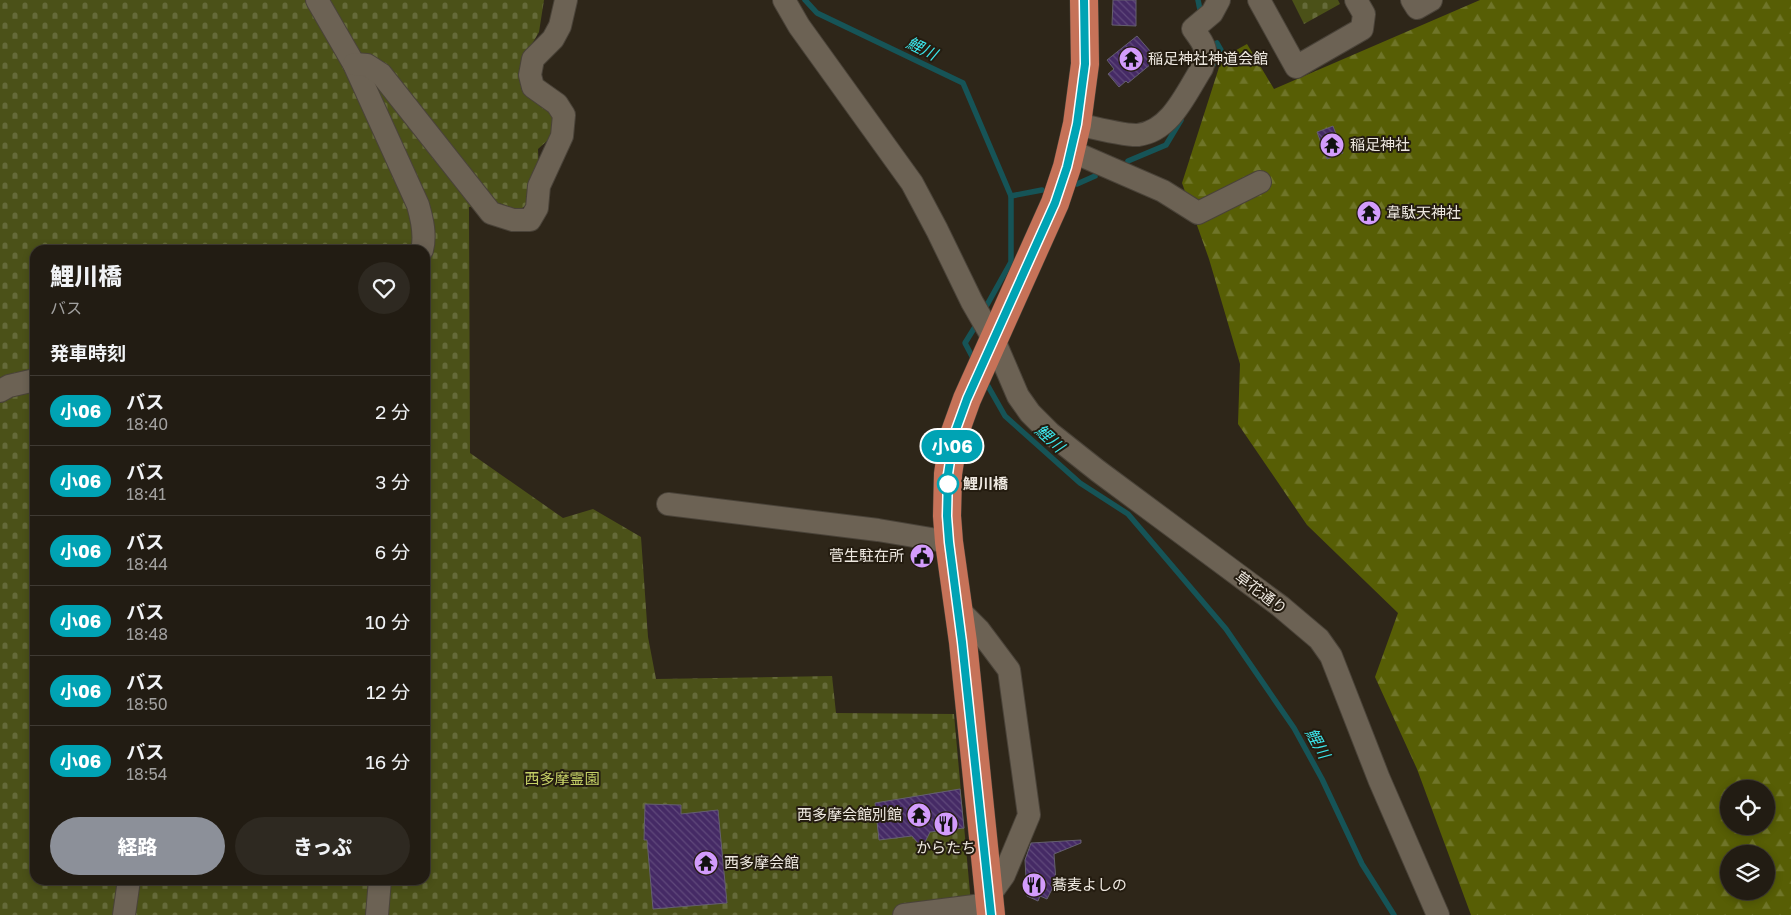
<!DOCTYPE html>
<html lang="ja">
<meta charset="utf-8">
<style>
:root{--surface:#221c13;--page:#2e2921;--text:#f1f3f6;--muted:#a2a1a0;--line:#3f3a33;--accent:#8c9099}
body{margin:0;font-family:"Golos Text","Noto Sans JP",sans-serif;background:var(--page);color:var(--text);height:100vh;display:flex;flex-direction:column;font-size:19px;white-space:nowrap}
*{box-sizing:border-box;margin:0}
p{font-size:16px;color:var(--muted)}
.icon{flex:none;width:28px;height:28px;fill:none;stroke:currentColor;stroke-width:2;stroke-linecap:round;stroke-linejoin:round}
.map{position:relative;flex:1;overflow:hidden}
.panel{position:absolute;left:30px;top:245px;width:400px;height:640px;display:flex;flex-direction:column;background:var(--surface);border-radius:15px;box-shadow:0 2px 8px #0003,0 0 0 1px var(--line)}
.panel>*{flex:none}
.badge{padding:0 10px;border-radius:16px;font-size:18px;line-height:32px}
.controls{position:absolute;left:1720px;top:780px;display:grid;gap:10px}
.controls a{display:grid;place-items:center;width:55px;height:55px;border-radius:50%;background:var(--surface);box-shadow:0 2px 8px #0003,0 0 0 1px var(--line);font-size:25px}
.map>.badge{position:absolute;translate:-50% -50%;box-shadow:0 0 0 2px #fff}
h2{padding:0 20px;font-size:19px;line-height:45px}
.round{display:grid;place-items:center;flex:none;width:52px;height:52px;border-radius:26px;background:var(--page)}
.summary{display:flex;align-items:center;justify-content:space-between;height:85px;padding:0 20px}
h1{font-size:24px;font-weight:800;line-height:38px}
.action{display:flex;gap:10px;margin-top:auto;padding:10px 20px}
.action a{flex:1;height:58px;border-radius:30px;background:var(--accent);color:#fff;font-size:20px;font-weight:800;line-height:58px;text-align:center}
.action a+a{background:var(--page);color:var(--text)}
ul{padding:0;list-style:none}
li{display:flex;align-items:center;gap:15px;height:70px;padding:0 20px;border-top:1px solid var(--line)}
li div{flex:1}
li b{display:block;font-size:19px}
li em{font-style:normal}
li .badge{min-width:55px;font-weight:700;text-align:center}
.map>svg:first-child{display:block}
.forest{fill:url(#forest-firs);fill-rule:evenodd}
.cemetery{fill:url(#cemetery-stones);fill-rule:evenodd}
.lines{fill:none;stroke-linecap:round;stroke-linejoin:round}
.stream{stroke:#165457;stroke-width:5.5}
.building{fill:url(#building-back-hatch);stroke:#645f6e}
.minor-casing{stroke:#4a4339;stroke-width:24}
.highway-casing{stroke:#4a4339;stroke-width:29}
.minor{stroke:#6c6254;stroke-width:22}
.highway{stroke:#c67258;stroke-width:28}
.line-casing{stroke:#fff;stroke-width:11}
.line{stroke:#00a3b4;stroke-width:8}
.stop-dot{fill:#fff;stroke:#00a3b4;stroke-width:2.5}
.labels{text-anchor:middle;stroke-width:4;stroke-linejoin:round;paint-order:stroke}
.poi-label{font-size:15px;fill:#eee8e0;stroke:#241c10;text-anchor:start}
.stop-label{font-size:15px;font-weight:bold;fill:#eee8e0;stroke:#241c10;text-anchor:start}
.street-label{font-size:15px;fill:#eee8e0;stroke:#241c10}
.park-label{font-size:15px;fill:#c5d066;stroke:#241c10}
.water-label{font-size:16px;font-style:italic;fill:#3be4ea;stroke:#241c10}
</style>
<div class="map">
<svg width="1791" height="915" viewBox="0 0 1791 915">
<defs>
<pattern id="forest-firs" width="22" height="20" patternUnits="userSpaceOnUse" patternTransform="scale(1.25)"><rect width="22" height="20" fill="#575e05"/><path d="M5 1l3.5 6h-7zM16 11l3.5 6h-7z" fill="#6f7529"/></pattern>
<pattern id="cemetery-stones" width="16" height="16" patternUnits="userSpaceOnUse" patternTransform="scale(1.25)"><rect width="16" height="16" fill="#4b5118"/><path d="M2 7V4a2 2 0 0 1 4 0v3zM10 15v-3a2 2 0 0 1 4 0v3z" fill="#656a39"/></pattern>
<pattern id="building-back-hatch" width="6" height="6" patternUnits="userSpaceOnUse" patternTransform="scale(1.25)"><rect width="6" height="6" fill="#452a65"/><path d="M-1 5l2 2M0 0l6 6M5-1l2 2" fill="none" stroke="#60497b"/></pattern>
</defs>
<rect width="100%" height="100%" fill="#2e2619"/>
<path class="forest" d="M1480,0h311v915h-320l-54,-146 -42,-92 23,-64 -91,-88 -69,-101 2,-60 -31,-105 -27,-76 40,-125 25,-14 27,45zM1729,789h37v37h-37zM1729,854h37v37h-37z"/>
<g class="cemetery">
<path d="M0,0h544l-5,32 -14,24 29,49 3,27 -19,17 1,23 -5,28 -15,10 -20,-7 -30,4 1,246 93,65 30,-9 48,28 7,100 8,42 176,-3 4,37 118,1 18,201h-972zM35,250h390v630h-390z"/>
<polygon points="1292,0 1338,0 1340,4 1304,24"/>
</g>
<g class="lines">
<g class="stream">
<polyline points="805,0 817,13 963,83 1011,196 1011,262 983,312"/>
<polyline points="1198,0 1201,15"/>
<polyline points="1213,65 1221,50 1217,43"/>
<polyline points="1128,161 1166,145 1181,120"/>
<polyline points="1077,184 1095,176"/>
<polyline points="1011,196 1042,190"/>
<polyline points="975,362 965,343 978,322"/>
<polyline points="984,379 1005,416 1080,483 1128,514 1226,629 1294,728 1322,779 1362,864 1394,915"/>
</g>
</g>
<g class="building">
<polygon points="1113,0 1136,0 1136,26 1112,25"/>
<polygon points="1137,36 1157,59 1128,83 1126,81 1119,87 1108,74 1114,69 1107,60"/>
<polygon points="1333,126 1343,153 1327,159 1317,132"/>
<polygon points="960,789 964,828 930,832 922,848 912,836 879,840 875,803"/>
<polygon points="645,804 681,805 681,814 718,810 727,903 653,909 647,840 644,840"/>
<polygon points="1081,840 1081,843 1054,854 1056,881 1047,899 1040,896 1038,901 1027,896 1025,860 1031,843"/>
</g>
<g class="lines">
<defs>
<g id="minor">
<path d="M317,0l37,64 64,141c4,14 8,30 4,45"/>
<polyline points="784,0 799,26 912,183 937,230 972,302 994,340 1018,396 1030,413 1050,433 1098,471 1280,606 1319,639 1331,656 1379,779 1438,915"/>
<polyline points="1259,0 1296,67 1362,29 1364,14 1356,0"/>
<polyline points="1412,0 1417,8 1431,0"/>
<polyline points="354,64 367,65 381,74 491,213 513,220 530,220 537,208 539,186 562,136 564,115 557,104 533,87 530,75 533,59 553,39 560,26 566,0"/>
<path d="M1077,124c13,3 49,12 61,11 33,-4 48,-42 64,-67 7,-19 2,-24 -9,-39l19,-16 7,-13"/>
<polyline points="1071,151 1163,191 1198,213 1260,182"/>
<polyline points="0,391 9,386 35,380"/>
<polyline points="668,504 878,530 949,542"/>
<polyline points="958,609 979,630 1009,670 1029,815 1004,875 989,896"/>
<polyline points="124,915 129,880"/>
<polyline points="377,915 380,880"/>
<polyline points="904,915 990,904"/>
</g>
<polyline id="highway" points="991,915 963,642 949,542 947,516 948,474 954,435 967,399 1055,203 1067,167 1077,124 1085,64 1084,0"/>
</defs>
<use href="#minor" class="minor-casing"/>
<use href="#highway" class="highway-casing"/>
<use href="#minor" class="minor"/>
<use href="#highway" class="highway"/>
</g>
<g class="lines">
<defs>
<polyline id="line" points="991,915 962,642 949,542 947,516 948,474 954,435 967,399 1055,203 1067,167 1077,124 1085,64 1084,0"/>
</defs>
<use href="#line" class="line-casing"/>
<use href="#line" class="line"/>
</g>
<defs>
<symbol id="temple-disc" viewBox="-11 -11 22 22"><circle r="9.5" fill="#d39cfc" stroke="#241c10"/><path d="M0-6L5-2H3V0L6.5 2.5H4V6H1.5V3h-3V6H-4V2.5H-6.5L-3 0V-2H-5Z" fill="#111"/></symbol>
<symbol id="civic-disc" viewBox="-11 -11 22 22"><circle r="9.5" fill="#d39cfc" stroke="#241c10"/><path d="M-.6-6.5H3V-4.5H.6V-3L4-1V1h2V6H-6V1h2V-1L-.6-3ZM-1.2 2.5V6h2.4V2.5Z" fill="#111"/></symbol>
<symbol id="restaurant-disc" viewBox="-11 -11 22 22"><circle r="9.5" fill="#d39cfc" stroke="#241c10"/><path d="M-5-6h1v4h1v-4h1v4h1v-4h1v5L-1.5 .5V6h-2V.5L-5-1ZM5-6V6H3V1.5H1.5Q1.5-4 5-6Z" fill="#111"/></symbol>
</defs>
<g fill-rule="evenodd">
<use href="#temple-disc" x="1117" y="45" width="28" height="28"/>
<use href="#temple-disc" x="1318" y="131" width="28" height="28"/>
<use href="#temple-disc" x="1355" y="199" width="28" height="28"/>
<use href="#civic-disc" x="908" y="542" width="28" height="28"/>
<use href="#temple-disc" x="905" y="801" width="28" height="28"/>
<use href="#restaurant-disc" x="932" y="810" width="28" height="28"/>
<use href="#temple-disc" x="692" y="849" width="28" height="28"/>
<use href="#restaurant-disc" x="1020" y="871" width="28" height="28"/>
</g>
<circle class="stop-dot" cx="948" cy="484" r="10"/>
<g class="labels">
<g class="poi-label">
<text x="1148" y="64">稲足神社神道会館</text>
<text x="1350" y="150">稲足神社</text>
<text x="1386" y="218">韋駄天神社</text>
<text x="904" y="561" text-anchor="end">菅生駐在所</text>
<text x="902" y="820" text-anchor="end">西多摩会館別館</text>
<text x="946" y="853" text-anchor="middle">からたち</text>
<text x="724" y="868">西多摩会館</text>
<text x="1052" y="890">蕎麦よしの</text>
</g>
<g class="stop-label">
<text x="963" y="489">鯉川橋</text>
</g>
<g class="street-label">
<text transform="translate(1261 593) rotate(37)" y="5">草花通り</text>
</g>
<g class="park-label">
<text x="562" y="784">西多摩霊園</text>
</g>
<g class="water-label">
<text transform="translate(922 48) rotate(26)" y="6">鯉川</text>
<text transform="translate(1050 438) rotate(42)" y="6">鯉川</text>
<text transform="translate(1318 743) rotate(61)" y="6">鯉川</text>
</g>
</g>
</svg>
<div class="controls">
<a><svg class="icon" aria-label="locate" viewBox="0 0 24 24"><circle cx="12" cy="12" r="6"/><path d="M12 2v4M12 18v4M2 12h4M18 12h4"/></svg></a>
<a><svg class="icon" aria-label="layers" viewBox="0 0 24 24"><path d="M12 4l9 5-9 5-9-5zM3 14l9 5 9-5"/></svg></a>
</div>
<b class="badge" style="left:952px;top:446px;background:#00a3b4;color:#fff">小06</b>
<section class="panel">
<div class="summary"><div><h1>鯉川橋</h1><p>バス</p></div><a class="round"><svg class="icon" aria-label="heart" viewBox="0 0 24 24"><path d="M12 20l-8-8c-3-5 5-10 8-4 3-6 11-1 8 4z"/></svg></a></div>
<h2>発車時刻</h2>
<ul>
<li><span class="badge" style="background:#00a3b4;color:#fff">小06</span><div><b>バス</b><p>18:40</p></div><em>2 分</em></li>
<li><span class="badge" style="background:#00a3b4;color:#fff">小06</span><div><b>バス</b><p>18:41</p></div><em>3 分</em></li>
<li><span class="badge" style="background:#00a3b4;color:#fff">小06</span><div><b>バス</b><p>18:44</p></div><em>6 分</em></li>
<li><span class="badge" style="background:#00a3b4;color:#fff">小06</span><div><b>バス</b><p>18:48</p></div><em>10 分</em></li>
<li><span class="badge" style="background:#00a3b4;color:#fff">小06</span><div><b>バス</b><p>18:50</p></div><em>12 分</em></li>
<li><span class="badge" style="background:#00a3b4;color:#fff">小06</span><div><b>バス</b><p>18:54</p></div><em>16 分</em></li>
</ul>
<div class="action"><a>経路</a><a>きっぷ</a></div>
</section>
</div>
